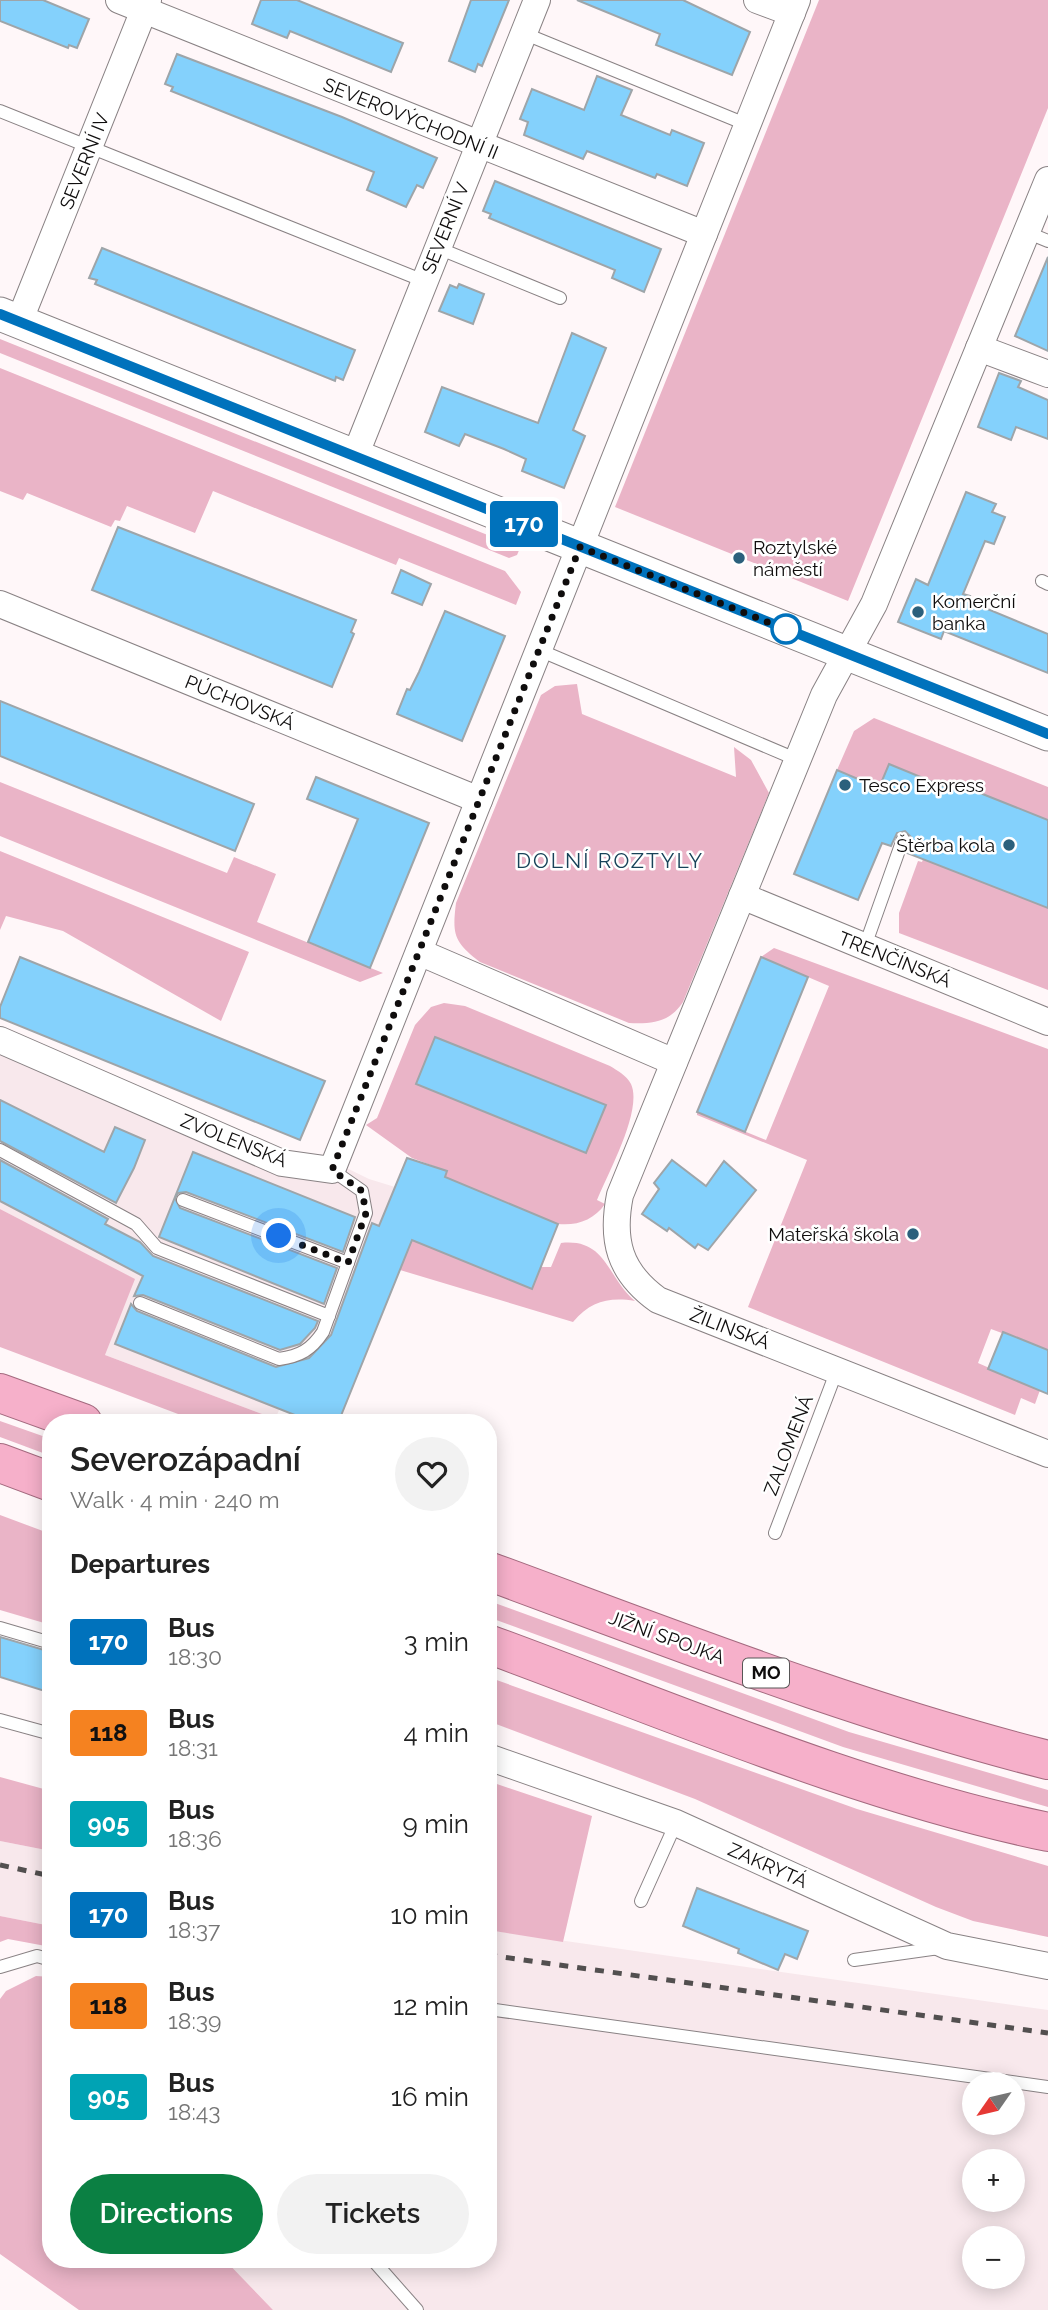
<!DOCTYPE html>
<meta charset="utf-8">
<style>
:root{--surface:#fff;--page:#f2f2f2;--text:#222;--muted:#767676;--accent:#0b8043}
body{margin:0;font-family:Raleway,sans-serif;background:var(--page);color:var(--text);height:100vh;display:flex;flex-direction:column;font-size:26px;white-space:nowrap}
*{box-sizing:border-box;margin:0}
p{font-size:23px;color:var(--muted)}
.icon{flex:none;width:38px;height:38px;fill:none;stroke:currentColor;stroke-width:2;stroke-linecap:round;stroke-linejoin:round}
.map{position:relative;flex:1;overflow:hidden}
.panel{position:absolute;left:42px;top:1414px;width:455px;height:854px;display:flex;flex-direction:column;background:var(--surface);border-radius:28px;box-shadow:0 4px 18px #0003}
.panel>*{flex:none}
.badge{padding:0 14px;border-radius:5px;font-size:24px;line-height:46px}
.needle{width:46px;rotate:236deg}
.controls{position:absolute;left:962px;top:2072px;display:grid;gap:14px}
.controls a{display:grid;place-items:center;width:63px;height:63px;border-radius:50%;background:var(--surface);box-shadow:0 4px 18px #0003;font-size:35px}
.you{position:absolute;width:35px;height:35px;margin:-18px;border:5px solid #fff;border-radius:50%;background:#1a73e8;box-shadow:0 0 0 10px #1a73e833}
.map>.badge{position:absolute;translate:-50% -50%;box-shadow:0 0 0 4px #fff}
h2{padding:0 28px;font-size:26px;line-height:63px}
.round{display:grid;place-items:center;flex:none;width:74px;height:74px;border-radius:37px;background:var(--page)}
.overview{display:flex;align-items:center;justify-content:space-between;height:119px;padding:0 28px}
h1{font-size:33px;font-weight:600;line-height:52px}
.cta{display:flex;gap:14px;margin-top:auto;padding:14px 28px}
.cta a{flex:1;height:80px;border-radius:42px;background:var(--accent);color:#fff;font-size:28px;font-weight:600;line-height:80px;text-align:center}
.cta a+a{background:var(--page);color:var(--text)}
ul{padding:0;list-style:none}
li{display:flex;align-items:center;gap:21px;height:91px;padding:0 28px}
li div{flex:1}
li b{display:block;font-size:26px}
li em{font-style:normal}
li .badge{min-width:77px;font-weight:700;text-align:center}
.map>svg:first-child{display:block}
.built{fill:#f8e8ec;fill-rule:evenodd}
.green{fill:#eab4c7}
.building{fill:#84d1fc;stroke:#9ea5a9;stroke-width:2}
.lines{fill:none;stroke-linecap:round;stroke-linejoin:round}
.service-casing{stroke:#898284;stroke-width:14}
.minor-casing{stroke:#898284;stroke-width:28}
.tertiary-casing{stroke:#898284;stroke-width:35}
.trunk-casing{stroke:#a46a7f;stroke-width:40}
.service{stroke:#fff;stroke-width:12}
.minor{stroke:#fff;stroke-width:26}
.tertiary{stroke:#fff;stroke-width:33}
.trunk{stroke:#f6b0ca;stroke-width:38}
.rail{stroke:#524f4f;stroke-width:5;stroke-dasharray:9 9;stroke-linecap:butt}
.line-casing{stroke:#fff;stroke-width:16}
.line{stroke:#0072bc;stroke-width:10}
.walk{stroke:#0f0d0d;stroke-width:7;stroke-dasharray:0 12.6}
.poi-dot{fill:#2b607c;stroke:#fff;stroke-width:2.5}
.stop-dot{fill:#fff;stroke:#0072bc;stroke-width:3.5}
.labels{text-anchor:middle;stroke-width:5;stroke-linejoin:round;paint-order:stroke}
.shield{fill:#fff;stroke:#575656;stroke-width:2}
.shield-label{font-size:18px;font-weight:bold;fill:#0f0d0d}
.street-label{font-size:19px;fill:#0f0d0d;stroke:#fff}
.poi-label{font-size:19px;fill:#0f0d0d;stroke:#fff;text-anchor:start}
.neighbourhood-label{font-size:21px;letter-spacing:2px;fill:#184359;stroke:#fff}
</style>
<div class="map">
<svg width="1048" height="2310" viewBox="0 0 1048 2310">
<rect width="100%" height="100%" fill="#fff7f9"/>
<g class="built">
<polygon points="0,1054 260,1165 322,1156 369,1179 395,1187 327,1360 280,1408 275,1419 105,1355 134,1279 0,1209"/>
<polygon points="0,1841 51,1851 51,1926 0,1916"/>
<path d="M488,1930l560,80v300h-775l-49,-51h264zM975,2084h38v39h-38zM975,2161h38v39h-38zM975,2238h38v39h-38z"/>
</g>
<g class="green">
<polygon points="819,0 1048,0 1048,108 848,601 615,507"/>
<polygon points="0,339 520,548 517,555 509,558 0,353"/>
<polygon points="0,368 505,571 521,592 516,605 399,558 396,565 213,491 195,533 127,506 120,521 115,520 111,527 27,493 23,500 0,491"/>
<path d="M577,684l5,30 154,63 -2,-30 17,13 18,33 -86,209c-13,20 -30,22 -54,21l-149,-61c-26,-20 -28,-27 -24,-59l85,-208 14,-9z"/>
<polygon points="874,718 1048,787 1048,820 952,790 890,764 879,788 837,770 854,731"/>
<polygon points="0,782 227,873 234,857 276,874 257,922 383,973 360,982 0,836"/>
<polygon points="0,851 249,952 221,1021 63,931 6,916 0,930"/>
<polygon points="923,859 1048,908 1048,990 899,933 899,913 918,861 922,862"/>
<polygon points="774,948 1048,1049 1048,1350 991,1329 978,1363 1040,1390 1035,1404 1021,1398 1015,1415 748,1307 807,1160 697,1115 697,1112 766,1140 829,986 761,957"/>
<path d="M444,1003l21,3 145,60c8,5 16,9 21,18 12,26 -23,89 -34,116l8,4c-11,16 -28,22 -47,20l-113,-47 2,-6 -35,-13 -46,-33 11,-7 38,-93 16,-18z"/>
<polygon points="0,1209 135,1279 105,1355 286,1423 202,1423 0,1347"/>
<path d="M412,1240l131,27h8l10,-24c46,-5 46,35 74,58 -26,-4 -44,0 -62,21l-173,-52z"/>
<polygon points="0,1421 51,1439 51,1456 0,1437"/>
<polygon points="0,1515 51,1534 51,1625 0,1610"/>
<polygon points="492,1602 849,1732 1048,1790 1048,1807 843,1747 488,1617"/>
<polygon points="488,1677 857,1809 1048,1866 1048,1937 973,1921 936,1907 695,1799 488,1721"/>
<polygon points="0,1777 51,1791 51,1851 0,1841"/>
<polygon points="488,1781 592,1816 563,1942 488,1930"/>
<polygon points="0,1916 51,1926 51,1947 8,1939 0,1942"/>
<polygon points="36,1976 51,1977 51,2259 224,2259 273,2310 79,2310 0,2254 0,1999 6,1991"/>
</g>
<g class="building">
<polygon points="0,0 43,0 89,19 77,48 69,45 68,48 0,21"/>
<polygon points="261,0 297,0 403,43 391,72 290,31 287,38 252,24"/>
<polygon points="471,0 509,0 482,66 478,64 475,72 449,61"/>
<polygon points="577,0 683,0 750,32 732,75 656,45 660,34"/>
<polygon points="177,54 342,117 437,158 423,188 417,185 406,207 367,190 374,172 171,91 173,87 165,84"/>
<polygon points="597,76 632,90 621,115 670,135 672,130 704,143 687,186 657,174 655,178 587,151 583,159 524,135 528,122 520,119 532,89 584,110"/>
<polygon points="495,181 661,249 644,292 612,278 615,270 489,218 491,214 483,211"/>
<polygon points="102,248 355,350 343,380 336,377 335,381 95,284 97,280 89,278"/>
<polygon points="1048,257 1048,351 1015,336"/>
<polygon points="459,284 484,294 473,324 439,311 450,285 457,288"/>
<polygon points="572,333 606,348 573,430 585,436 564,488 522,471 526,459 504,449 465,434 459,446 425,432 442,387 538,423"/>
<polygon points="999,373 1021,381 1018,387 1048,400 1048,439 1016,427 1011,440 978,427"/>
<polygon points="966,492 996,504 992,512 1005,517 994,544 985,541 963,594 970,596 968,601 1048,634 1048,673 944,631 941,639 898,622 916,579 928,585"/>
<polygon points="118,527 356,620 351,632 354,634 332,687 92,590"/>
<polygon points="401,570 431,584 422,605 392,593"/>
<polygon points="445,611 505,636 462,741 397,714 407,689 410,690 419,672"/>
<polygon points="0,701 254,804 235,851 0,756"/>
<polygon points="889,764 952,790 954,784 975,791 1048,820 1048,908 907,853 912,838 905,831 897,833 891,846 882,843 858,900 794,874 837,770 879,788"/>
<polygon points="316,777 429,823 370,968 308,942 358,819 307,799"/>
<polygon points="20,957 325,1081 300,1140 0,1018 0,1007"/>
<polygon points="761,957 808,977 745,1132 697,1112"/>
<polygon points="435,1037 606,1105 586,1153 416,1084"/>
<polygon points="0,1100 104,1152 115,1127 145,1140 134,1168 116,1203 0,1141"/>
<polygon points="193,1152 355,1217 343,1252 186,1192 178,1193 175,1198 180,1208 337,1268 324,1304 159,1237"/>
<polygon points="407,1158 447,1171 445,1177 558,1224 532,1289 412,1240 338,1423 315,1423 115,1344 131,1304 137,1311 276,1367 309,1358 331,1335 372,1223 379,1226"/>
<polygon points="0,1160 108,1219 105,1224 140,1242 153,1256 318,1321 315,1328 300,1344 280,1350 143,1295 134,1296 143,1276 0,1201"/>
<polygon points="672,1160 706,1186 724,1161 756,1190 708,1250 698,1244 695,1248 669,1228 667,1231 642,1214 659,1189 654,1183"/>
<polygon points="1003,1332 1048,1350 1048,1394 988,1369"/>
<polygon points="0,1637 51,1652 51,1693 0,1677"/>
<polygon points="697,1888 808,1931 797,1959 785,1954 778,1970 738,1953 739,1949 683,1926"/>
</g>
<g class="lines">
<defs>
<g id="service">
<polyline points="523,33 748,125"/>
<polyline points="0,111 424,281"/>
<polyline points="1026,232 1048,241"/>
<polyline points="438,248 560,298"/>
<polyline points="1042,581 1048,584"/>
<polyline points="539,650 798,760"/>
<polyline points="865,946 903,839"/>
<polyline points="0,1150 136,1224 157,1248 329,1316"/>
<polyline points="183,1200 348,1263"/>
<path d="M140,1303l139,56c21,-3 32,-9 44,-27l43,-119 -4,-22 -30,-21"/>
<polyline points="775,1533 837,1370"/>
<polyline points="0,1628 51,1643"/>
<polyline points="0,1720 51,1734"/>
<polyline points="641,1901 676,1823"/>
<polyline points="854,1960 939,1948"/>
<polyline points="0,1967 37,1956 51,1960"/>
<polyline points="488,2009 1048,2087"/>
<polyline points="372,2259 417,2310"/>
</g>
<g id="minor">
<polyline points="119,0 704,234"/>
<polyline points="757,0 792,13"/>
<path d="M1048,180l-174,424 -50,91 -204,500c-9,45 -1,77 38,105l390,154"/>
<polyline points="19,322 148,0"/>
<polyline points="979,348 1048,374"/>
<polyline points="355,456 537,0"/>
<polyline points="0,604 479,800"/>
<polyline points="742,896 1048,1022"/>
<polyline points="419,952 674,1062"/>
<polyline points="0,1040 282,1163 332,1170 797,0"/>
<polyline points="488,1757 676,1823 947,1946 1048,1966"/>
</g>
<polyline id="tertiary" points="0,314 1048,734"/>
<g id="trunk">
<polyline points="0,1393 83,1423"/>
<polyline points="0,1463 51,1482"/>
<path d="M488,1571c185,68 369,141 560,189"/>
<path d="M488,1644c183,67 369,148 560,188"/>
</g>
</defs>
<use href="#service" class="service-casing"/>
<use href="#minor" class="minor-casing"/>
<use href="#tertiary" class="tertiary-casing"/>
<use href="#trunk" class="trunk-casing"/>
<use href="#service" class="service"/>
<use href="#minor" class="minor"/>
<use href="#tertiary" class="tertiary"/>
<use href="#trunk" class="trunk"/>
<g class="rail">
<polyline points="0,1865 51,1876"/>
<polyline points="488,1955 1048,2033"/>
</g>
</g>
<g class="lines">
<defs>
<polyline id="line" points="0,314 1048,734"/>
</defs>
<use href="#line" class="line-casing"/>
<use href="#line" class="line"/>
<polyline class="walk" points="279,1236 348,1263 366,1213 362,1191 332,1170 580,547 795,633 786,629"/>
</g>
<g class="poi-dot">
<circle cx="739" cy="558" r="7"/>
<circle cx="918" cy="612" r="7"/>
<circle cx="845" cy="785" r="7"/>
<circle cx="1009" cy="845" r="7"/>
<circle cx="913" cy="1234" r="7"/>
</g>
<circle class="stop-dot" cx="786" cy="629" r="14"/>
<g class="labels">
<rect class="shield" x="743" y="1658.5" width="46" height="29" rx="5"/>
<g class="shield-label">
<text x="766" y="1679">MO</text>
</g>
<g class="street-label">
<text transform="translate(411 118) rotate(22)" y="7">SEVEROVÝCHODNÍ II</text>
<text transform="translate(84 161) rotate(-68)" y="7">SEVERNÍ IV</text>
<text transform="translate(445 228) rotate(-68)" y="7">SEVERNÍ V</text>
<text transform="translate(240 702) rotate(22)" y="7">PÚCHOVSKÁ</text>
<text transform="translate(895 959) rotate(22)" y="7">TRENČÍNSKÁ</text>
<text transform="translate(234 1140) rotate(22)" y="7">ZVOLENSKÁ</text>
<text transform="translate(730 1328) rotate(21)" y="7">ŽILINSKÁ</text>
<text transform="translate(788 1445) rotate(-69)" y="7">ZALOMENÁ</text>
<text transform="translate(667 1637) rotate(20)" y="7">JIŽNÍ SPOJKA</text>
<text transform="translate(768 1865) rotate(24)" y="7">ZAKRYTÁ</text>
</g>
<g class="poi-label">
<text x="753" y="554">Roztylské<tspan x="753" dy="22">náměstí</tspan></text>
<text x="932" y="608">Komerční<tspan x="932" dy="22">banka</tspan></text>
<text x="859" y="792">Tesco Express</text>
<text x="995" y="852" text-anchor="end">Štěrba kola</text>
<text x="899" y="1241" text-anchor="end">Mateřská škola</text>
</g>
<g class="neighbourhood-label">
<text x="610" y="868">DOLNÍ ROZTYLY</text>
</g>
</g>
</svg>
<div class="controls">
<a><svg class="needle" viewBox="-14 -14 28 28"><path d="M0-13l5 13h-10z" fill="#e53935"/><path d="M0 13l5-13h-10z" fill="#767676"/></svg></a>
<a>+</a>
<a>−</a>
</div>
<div class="you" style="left:279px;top:1236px"></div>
<b class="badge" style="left:524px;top:524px;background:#0072bc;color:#fff">170</b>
<section class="panel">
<div class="overview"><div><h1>Severozápadní</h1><p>Walk · 4 min · 240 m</p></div><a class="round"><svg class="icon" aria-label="heart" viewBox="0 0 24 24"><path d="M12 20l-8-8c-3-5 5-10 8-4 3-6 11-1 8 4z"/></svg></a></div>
<h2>Departures</h2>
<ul>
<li><span class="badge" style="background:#0072bc;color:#fff">170</span><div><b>Bus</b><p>18:30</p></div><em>3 min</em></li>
<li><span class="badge" style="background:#f58220;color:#111">118</span><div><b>Bus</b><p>18:31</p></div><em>4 min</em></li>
<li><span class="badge" style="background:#00a3b4;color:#fff">905</span><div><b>Bus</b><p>18:36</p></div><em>9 min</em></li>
<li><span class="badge" style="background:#0072bc;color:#fff">170</span><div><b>Bus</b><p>18:37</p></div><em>10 min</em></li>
<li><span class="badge" style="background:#f58220;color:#111">118</span><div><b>Bus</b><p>18:39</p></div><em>12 min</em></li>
<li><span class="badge" style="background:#00a3b4;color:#fff">905</span><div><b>Bus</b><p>18:43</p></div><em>16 min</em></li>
</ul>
<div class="cta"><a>Directions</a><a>Tickets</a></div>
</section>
</div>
